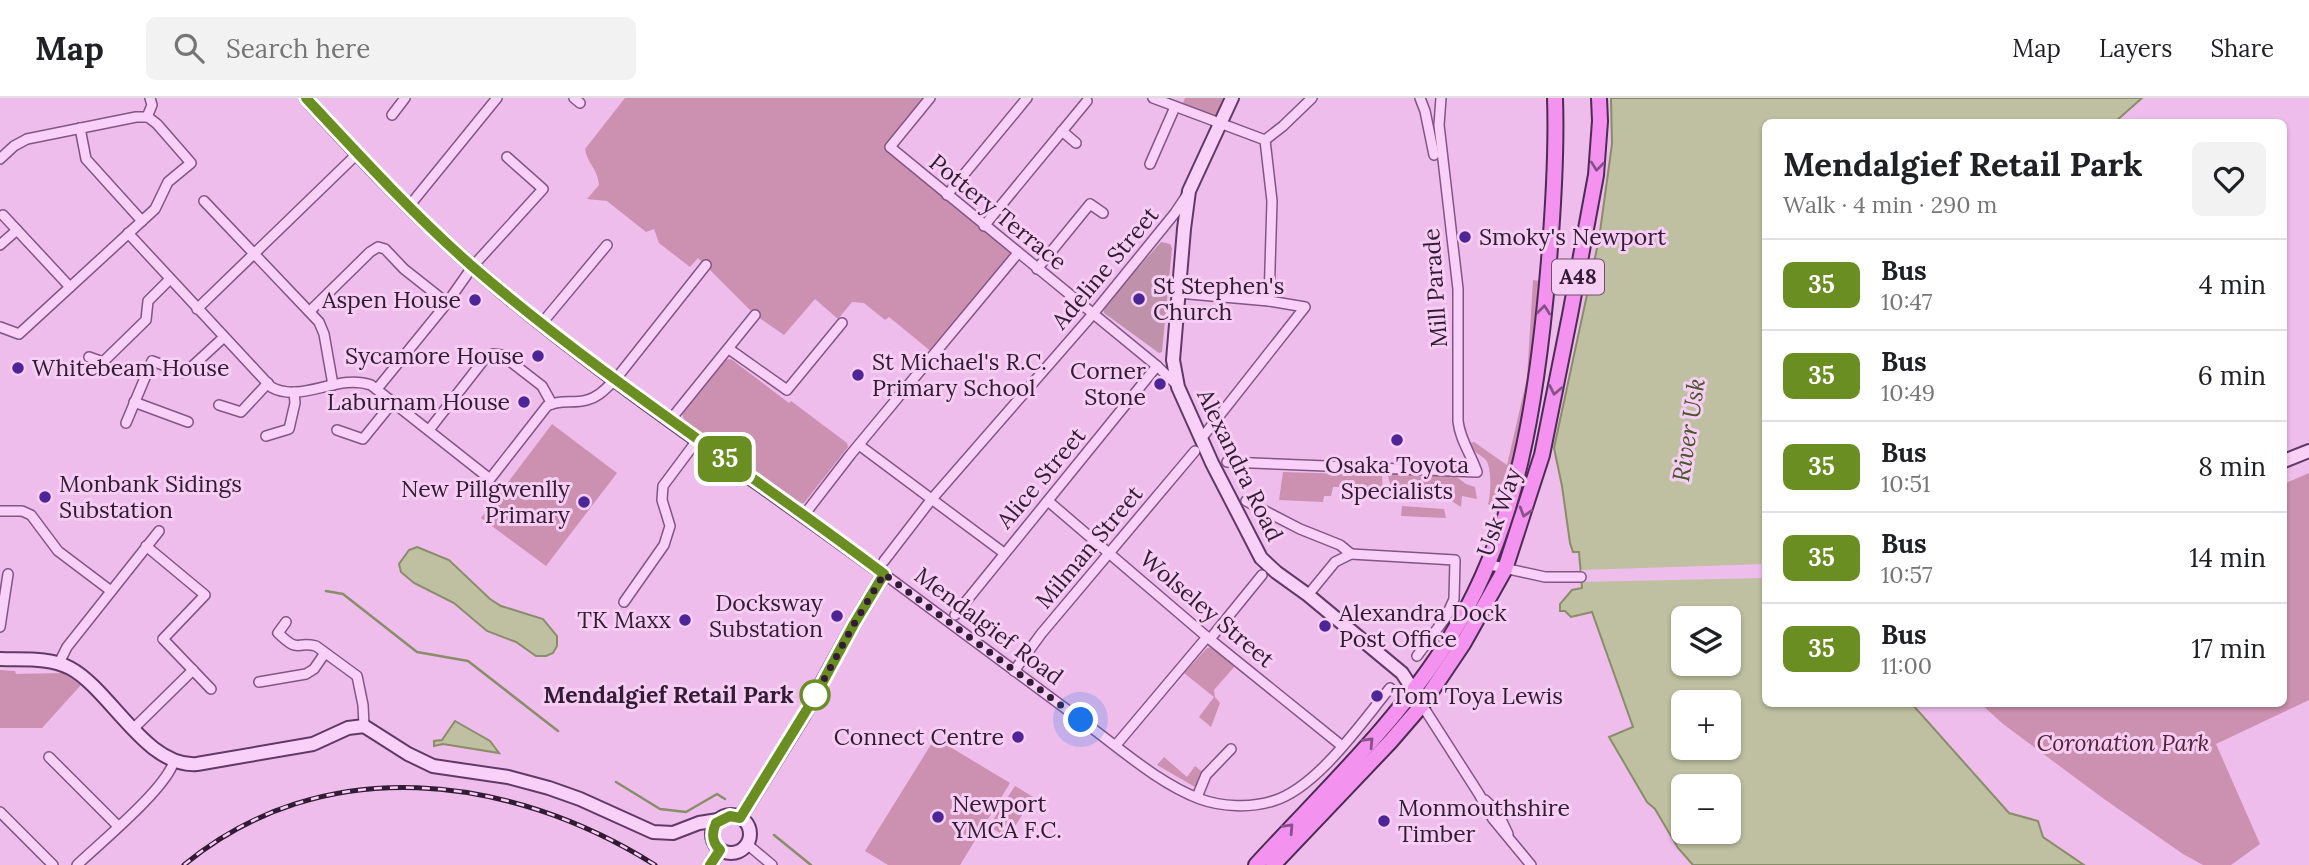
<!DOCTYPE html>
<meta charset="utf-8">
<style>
:root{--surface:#fff;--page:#f2f2f2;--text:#202124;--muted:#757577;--line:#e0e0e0}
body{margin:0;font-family:Lora,serif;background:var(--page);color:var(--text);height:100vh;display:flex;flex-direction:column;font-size:26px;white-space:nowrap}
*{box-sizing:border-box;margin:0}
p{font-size:23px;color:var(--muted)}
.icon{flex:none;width:38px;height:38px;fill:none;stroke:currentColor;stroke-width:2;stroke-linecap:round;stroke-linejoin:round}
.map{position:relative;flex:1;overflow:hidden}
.panel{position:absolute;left:1762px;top:21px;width:525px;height:588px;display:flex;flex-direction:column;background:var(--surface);border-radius:10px;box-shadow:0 2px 5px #0004}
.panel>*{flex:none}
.badge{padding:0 14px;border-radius:10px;font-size:24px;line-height:46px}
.controls{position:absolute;left:1671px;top:508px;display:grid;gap:14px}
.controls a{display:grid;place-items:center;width:70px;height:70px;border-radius:10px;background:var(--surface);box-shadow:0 2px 5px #0004;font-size:35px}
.you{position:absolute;width:35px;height:35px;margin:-18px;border:5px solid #fff;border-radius:50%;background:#1a73e8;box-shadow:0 0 0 10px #1a73e833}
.map>.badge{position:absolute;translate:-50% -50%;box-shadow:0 0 0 4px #fff}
.round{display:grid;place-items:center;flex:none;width:74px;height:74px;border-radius:10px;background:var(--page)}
.overview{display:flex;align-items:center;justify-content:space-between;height:119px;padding:0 21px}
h1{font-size:33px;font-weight:800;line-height:52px}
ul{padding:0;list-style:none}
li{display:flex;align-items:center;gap:21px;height:91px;padding:0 21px;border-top:2px solid var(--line)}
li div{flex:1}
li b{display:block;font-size:26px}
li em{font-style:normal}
li .badge{min-width:77px;font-weight:700;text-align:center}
header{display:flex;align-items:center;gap:42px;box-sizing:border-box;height:98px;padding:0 35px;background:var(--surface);border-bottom:2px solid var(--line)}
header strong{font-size:33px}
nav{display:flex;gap:38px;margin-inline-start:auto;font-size:24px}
.search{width:490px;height:63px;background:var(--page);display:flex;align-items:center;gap:18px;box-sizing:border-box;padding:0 24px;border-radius:10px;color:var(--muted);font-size:26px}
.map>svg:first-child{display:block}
.green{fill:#cc91b0}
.cemetery{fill:#c091aa}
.water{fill:#bec0a1;stroke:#898d68;stroke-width:2;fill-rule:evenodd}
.pier{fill:#eebdec}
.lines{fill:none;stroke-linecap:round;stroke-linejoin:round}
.stream{stroke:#898d68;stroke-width:2.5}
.street-casing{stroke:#815686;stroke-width:12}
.secondary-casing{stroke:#613968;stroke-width:16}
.primary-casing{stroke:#4c2b54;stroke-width:18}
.street{stroke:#f9d0f7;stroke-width:9}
.secondary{stroke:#f9d0f7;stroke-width:12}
.primary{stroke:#f493ef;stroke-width:14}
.rail-casing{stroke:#311b35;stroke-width:5}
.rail{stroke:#f6cdf3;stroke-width:2.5;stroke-dasharray:8;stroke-linecap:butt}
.oneway{stroke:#895189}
.line-casing{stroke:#fff;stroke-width:16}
.line{stroke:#6b8e23;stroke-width:10}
.walk{stroke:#311b35;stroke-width:7;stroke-dasharray:0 12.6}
.poi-dot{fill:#4d2597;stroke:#f6cdf3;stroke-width:2.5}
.stop-dot{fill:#fff;stroke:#6b8e23;stroke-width:3.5}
.labels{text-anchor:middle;stroke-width:6;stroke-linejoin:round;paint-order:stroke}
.shield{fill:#f6cdf3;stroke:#6c506e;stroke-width:2}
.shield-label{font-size:21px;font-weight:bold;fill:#311b35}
.street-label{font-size:23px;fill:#311b35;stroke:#f6cdf3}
.poi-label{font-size:23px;fill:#311b35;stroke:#f6cdf3;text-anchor:start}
.stop-label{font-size:23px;font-weight:bold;fill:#311b35;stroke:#f6cdf3;text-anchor:end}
.park-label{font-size:23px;font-style:italic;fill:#522134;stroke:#f6cdf3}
.water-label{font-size:24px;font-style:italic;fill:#49562a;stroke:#f6cdf3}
</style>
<header>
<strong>Map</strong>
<div class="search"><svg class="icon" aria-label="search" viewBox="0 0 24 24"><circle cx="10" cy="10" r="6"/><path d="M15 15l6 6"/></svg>Search here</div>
<nav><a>Map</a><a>Layers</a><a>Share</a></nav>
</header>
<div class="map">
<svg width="2309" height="767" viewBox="0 0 2309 767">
<rect width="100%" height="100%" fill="#eebdec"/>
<g class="green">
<path d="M625,0h305l-40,50 128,105 -85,100 -44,-36 -4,3 -21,-17 -12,-1 -14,17 -23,-20 -31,36 -29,-20 -57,-57 -8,9 -31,-24 -5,-14 -8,3 -39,-31 -20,-2 12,-14c-2,-18 -11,-20 -14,-36z"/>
<polygon points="1185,0 1223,0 1215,19 1183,5"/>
<path d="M1533,182l6,1 -5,79 -11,70 -23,84 -4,-2 2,-3 -10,-5c3,-9 4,-39 -3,-45 -7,-6 -12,-7 -16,-16l5,-1 33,23 20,-87z"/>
<polygon points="731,261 789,305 791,303 847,345 848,349 804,405 796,406 684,323 682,315 724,262"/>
<polygon points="552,326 617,375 546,468 481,420"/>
<polygon points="1283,374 1382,377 1383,401 1344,399 1339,389 1333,389 1331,398 1324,398 1323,404 1279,402"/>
<polygon points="1391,374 1454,377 1466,386 1475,389 1477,401 1462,398 1461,409 1450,402 1399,401 1391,389 1388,378"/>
<polygon points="2309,375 2309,602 2216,646 2260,746 2231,767 2203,767 2183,756 2104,701 2003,626 1981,606 2284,606 2284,386"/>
<polygon points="1402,408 1444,411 1446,420 1401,418"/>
<polygon points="1212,549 1235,568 1214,592 1215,599 1220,605 1211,629 1199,619 1214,599 1184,575 1207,550"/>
<polygon points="0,572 15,573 16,576 64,575 81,587 42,630 0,630"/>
<polygon points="935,640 1010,685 960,767 888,767 865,753"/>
<polygon points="1164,659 1187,679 1195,668 1206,677 1195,689 1157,667"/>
<polygon points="1015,688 1033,699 1008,740 989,728"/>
</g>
<polygon class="cemetery" points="1161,144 1170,146 1172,150 1162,254 1159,255 1104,215 1103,209"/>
<g class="water">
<path d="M1611,0h531l-27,24h-349v582h146l97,109 29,8 5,16 41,28h-391l-15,-17 -23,-39 -8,-7 -38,-65 24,-10 -41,-115 -21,5 -6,-6h-5v-7l12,-14 10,-2 -3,-36h-6l-3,-9 -8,-57 -8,-38 45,-209 13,-95zM1684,520h45v45h-45zM1684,604h45v45h-45zM1684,688h45v45h-45z"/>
<polygon points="417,449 449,462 490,501 501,508 543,521 557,538 557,548 553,555 546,558 536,558 516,544 487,533 454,505 414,485 401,474 399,466 409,452"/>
<polygon points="455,623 490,643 499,655 443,646 434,648 434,643 442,642"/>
</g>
<polygon class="pier" points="1766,466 1766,480 1582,484 1581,472"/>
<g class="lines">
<g class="stream">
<polyline points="326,493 343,496 417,554 468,563 558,633"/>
<polyline points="616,684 660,711 686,714 717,696 725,701"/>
<polyline points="774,737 811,767"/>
</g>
<defs>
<g id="street">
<polyline points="574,0 580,5"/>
<polyline points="930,0 890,49 1157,268 1177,287"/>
<polyline points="1153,0 1265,42"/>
<polyline points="1420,0 1425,13 1434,57"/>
<polyline points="392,17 405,0"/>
<polyline points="147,19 152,7 150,0"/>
<polyline points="80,30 86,61 142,123"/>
<polyline points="1062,33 1076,45"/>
<polyline points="1265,42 1272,103 1269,203"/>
<polyline points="1265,42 1283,28 1312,0"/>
<polyline points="0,61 14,48 27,41 136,19 148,19 157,26 191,65 168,84 155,111 19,236 0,229"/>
<polyline points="1150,66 1175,9"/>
<polyline points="947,97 1027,0"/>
<polyline points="204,103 319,224 324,236 333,287"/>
<polyline points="410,107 497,0"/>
<polyline points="3,117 70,189"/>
<polyline points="984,128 1087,3"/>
<path d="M128,135l143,154c30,17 67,-14 100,-2l119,94 57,-73c13,-7 26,-2 40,-6 12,-3 19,-12 28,-20l91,-115"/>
<polyline points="0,147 17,132"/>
<polyline points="1037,171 1090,106 1103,115"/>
<polyline points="1178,195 1269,203 1305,209 1201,341"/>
<polyline points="197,211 357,56"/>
<polyline points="310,213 370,154 378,149 385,151 404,171 447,205"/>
<polyline points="542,225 607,147"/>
<polyline points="729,251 787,292 842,225"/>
<polyline points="89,259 103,264 146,222 148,203 170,181"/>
<polyline points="377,291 447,205 473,168 543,91 507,59"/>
<polyline points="134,304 188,324"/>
<polyline points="219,307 241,314 268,285"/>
<polyline points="671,321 755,217"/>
<polyline points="126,325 152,263 185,275 223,240"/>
<polyline points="337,332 363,341 393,304"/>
<polyline points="429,332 486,259 493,256 502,257 542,288 552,306"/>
<polyline points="266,338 289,331 295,305 294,294"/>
<polyline points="859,347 1004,455"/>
<path d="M1227,364l250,10c-6,-18 -17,-32 -19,-51v-132l-19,-164 2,-27"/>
<polyline points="1048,403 1207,539 1342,648"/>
<polyline points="1246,403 1300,431 1340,447 1351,456 1335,464 1308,497"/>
<polyline points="0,413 22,413 31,417 58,453 111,493"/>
<polyline points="804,417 851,356 1018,155"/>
<polyline points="146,448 205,497 163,541 211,591"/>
<polyline points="1351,456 1455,462 1454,501 1446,519 1417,558"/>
<polyline points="884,463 931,402 1093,216 1175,115 1187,97"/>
<polyline points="1486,466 1545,479 1581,479"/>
<path d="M884,476c67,50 134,100 201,149 36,26 73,60 115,76 22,8 51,9 73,2 44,-13 89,-79 117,-113"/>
<polyline points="624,504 664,447 670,428 662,402 663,388 698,341"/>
<polyline points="955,517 1157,268"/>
<path d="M286,524l-8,11c22,21 16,8 38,13l41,30 6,29 1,21"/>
<polyline points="0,529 8,476"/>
<polyline points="1210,541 1262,477"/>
<polyline points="59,565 67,549 159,433"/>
<polyline points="1014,573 1041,536 1195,353"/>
<polyline points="259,584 306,576 314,571 325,555"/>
<polyline points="1422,607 1479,696 1493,721 1531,767"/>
<polyline points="134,630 193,572"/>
<polyline points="1116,647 1207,539"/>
<polyline points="49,659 118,728"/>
<polyline points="1197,699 1206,677 1231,651"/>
<polyline points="1485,702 1498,715 1508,736"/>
<polyline points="0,714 53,767"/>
<polyline points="747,746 772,767"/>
<path d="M77,767c23,-22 89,-76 97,-104"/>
</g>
<g id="secondary">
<path d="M306,0c53,58 108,117 167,169 129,112 274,206 411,307l-30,50 -50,91 -64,103"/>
<polyline points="1232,0 1189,93 1184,131 1173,262 1178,289 1212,365 1261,460 1276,474 1308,497 1402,575 1417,598"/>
<polyline points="2284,363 2309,353"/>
<path d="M0,561c23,1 49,-2 70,9 41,22 76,100 127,96l116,-20 35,-16 16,-2 44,28 25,12 75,11 41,11 31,11 73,33 20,1 26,-10 19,-3"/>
<circle cx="731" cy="736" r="19"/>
<polyline points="710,767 720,752"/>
</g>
<g id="primary">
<path d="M1256,767c67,-73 143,-144 195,-229 68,-110 86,-238 97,-364 5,-58 9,-116 7,-174"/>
<polyline points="1273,767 1390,644 1422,607 1463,546 1505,471 1542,357 1570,217 1596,77 1600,23 1599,0"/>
</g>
</defs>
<use href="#street" class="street-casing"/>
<use href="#secondary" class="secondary-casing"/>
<use href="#primary" class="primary-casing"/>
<use href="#street" class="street"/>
<use href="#secondary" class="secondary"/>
<use href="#primary" class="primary"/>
<defs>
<path id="rail" d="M184,767c139,-115 326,-91 471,0"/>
</defs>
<use href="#rail" class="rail-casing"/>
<use href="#rail" class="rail"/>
</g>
<defs><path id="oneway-chevron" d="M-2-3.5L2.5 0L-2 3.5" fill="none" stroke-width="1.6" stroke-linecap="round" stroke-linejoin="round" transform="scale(1.75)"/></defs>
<g class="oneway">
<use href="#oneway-chevron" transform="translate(1597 68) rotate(96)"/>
<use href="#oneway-chevron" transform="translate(1544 212) rotate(-84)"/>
<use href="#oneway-chevron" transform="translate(1555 292) rotate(101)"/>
<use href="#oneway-chevron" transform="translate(1525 414) rotate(107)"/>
<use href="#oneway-chevron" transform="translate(1369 644) rotate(-47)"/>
<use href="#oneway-chevron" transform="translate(1289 730) rotate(-47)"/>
</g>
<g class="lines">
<defs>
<path id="line" d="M306,0c53,57 109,118 167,169 130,112 275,204 411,307l-30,50 -40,74 -74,120 -10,-2 -14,7c-5,11 -4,19 4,27l-10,15"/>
</defs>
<use href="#line" class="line-casing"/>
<use href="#line" class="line"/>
<polyline class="walk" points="815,597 814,600 854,526 884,476 1081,622"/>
</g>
<g class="poi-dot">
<circle cx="1465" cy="139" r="7"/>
<circle cx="1139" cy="201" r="7"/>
<circle cx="475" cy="202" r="7"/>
<circle cx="538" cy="258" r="7"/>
<circle cx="18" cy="270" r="7"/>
<circle cx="858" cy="277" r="7"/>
<circle cx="1160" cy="286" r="7"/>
<circle cx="524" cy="304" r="7"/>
<circle cx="1397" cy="342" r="7"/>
<circle cx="45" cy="399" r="7"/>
<circle cx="584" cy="404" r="7"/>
<circle cx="837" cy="518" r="7"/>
<circle cx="685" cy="522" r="7"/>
<circle cx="1325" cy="528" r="7"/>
<circle cx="1377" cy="598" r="7"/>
<circle cx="1018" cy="639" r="7"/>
<circle cx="938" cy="719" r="7"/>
<circle cx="1384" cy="723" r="7"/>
</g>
<circle class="stop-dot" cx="815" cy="597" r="14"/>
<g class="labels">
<rect class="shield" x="1552" y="161.5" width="52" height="35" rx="5"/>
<g class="shield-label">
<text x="1578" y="186">A48</text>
</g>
<g class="street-label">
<text transform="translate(998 114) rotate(39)" y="8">Pottery Terrace</text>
<text transform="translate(1105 170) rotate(-50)" y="8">Adeline Street</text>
<text transform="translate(1435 190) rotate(-94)" y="8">Mill Parade</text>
<text transform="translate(1240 367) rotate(64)" y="8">Alexandra Road</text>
<text transform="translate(1041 380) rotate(-50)" y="8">Alice Street</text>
<text transform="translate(1499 414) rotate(-71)" y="8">Usk Way</text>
<text transform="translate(1089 449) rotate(-50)" y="8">Milman Street</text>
<text transform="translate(1207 511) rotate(40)" y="8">Wolseley Street</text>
<text transform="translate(989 528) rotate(37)" y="8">Mendalgief Road</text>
</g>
<g class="poi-label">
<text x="1479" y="147">Smoky's Newport</text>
<text x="1153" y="196">St Stephen's<tspan x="1153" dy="26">Church</tspan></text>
<text x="461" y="210" text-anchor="end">Aspen House</text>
<text x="524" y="266" text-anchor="end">Sycamore House</text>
<text x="872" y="272">St Michael's R.C.<tspan x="872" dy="26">Primary School</tspan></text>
<text x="32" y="278">Whitebeam House</text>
<text x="1146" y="281" text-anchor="end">Corner<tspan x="1146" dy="26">Stone</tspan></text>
<text x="510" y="312" text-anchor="end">Laburnam House</text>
<text x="1397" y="375" text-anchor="middle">Osaka Toyota<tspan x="1397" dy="26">Specialists</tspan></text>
<text x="59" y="394">Monbank Sidings<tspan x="59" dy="26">Substation</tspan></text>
<text x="570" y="399" text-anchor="end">New Pillgwenlly<tspan x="570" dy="26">Primary</tspan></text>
<text x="823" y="513" text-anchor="end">Docksway<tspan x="823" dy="26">Substation</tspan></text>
<text x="1339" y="523">Alexandra Dock<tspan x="1339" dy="26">Post Office</tspan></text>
<text x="671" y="530" text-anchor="end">TK Maxx</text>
<text x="1391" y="606">Tom Toya Lewis</text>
<text x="1004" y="647" text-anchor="end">Connect Centre</text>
<text x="952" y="714">Newport<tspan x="952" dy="26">YMCA F.C.</tspan></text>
<text x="1398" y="718">Monmouthshire<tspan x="1398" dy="26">Timber</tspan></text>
</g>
<g class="stop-label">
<text x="794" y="605">Mendalgief Retail Park</text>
</g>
<g class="park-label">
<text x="2123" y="653">Coronation Park</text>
</g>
<g class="water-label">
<text transform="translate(1689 332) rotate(-81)" y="8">River Usk</text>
</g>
</g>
</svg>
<div class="controls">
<a><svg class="icon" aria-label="layers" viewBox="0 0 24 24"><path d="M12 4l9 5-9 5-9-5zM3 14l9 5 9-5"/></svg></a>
<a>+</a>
<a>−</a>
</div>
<div class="you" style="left:1081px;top:622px"></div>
<b class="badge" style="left:725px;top:361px;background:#6b8e23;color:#fff">35</b>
<section class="panel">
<div class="overview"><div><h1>Mendalgief Retail Park</h1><p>Walk · 4 min · 290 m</p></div><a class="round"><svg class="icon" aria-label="heart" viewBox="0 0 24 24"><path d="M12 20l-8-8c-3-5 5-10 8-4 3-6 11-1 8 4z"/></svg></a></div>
<ul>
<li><span class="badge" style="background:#6b8e23;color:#fff">35</span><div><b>Bus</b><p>10:47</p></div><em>4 min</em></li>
<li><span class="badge" style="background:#6b8e23;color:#fff">35</span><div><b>Bus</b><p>10:49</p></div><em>6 min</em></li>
<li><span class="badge" style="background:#6b8e23;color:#fff">35</span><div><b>Bus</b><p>10:51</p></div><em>8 min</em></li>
<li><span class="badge" style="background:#6b8e23;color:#fff">35</span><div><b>Bus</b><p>10:57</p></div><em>14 min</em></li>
<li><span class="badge" style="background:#6b8e23;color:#fff">35</span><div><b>Bus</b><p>11:00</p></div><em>17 min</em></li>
</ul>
</section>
</div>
